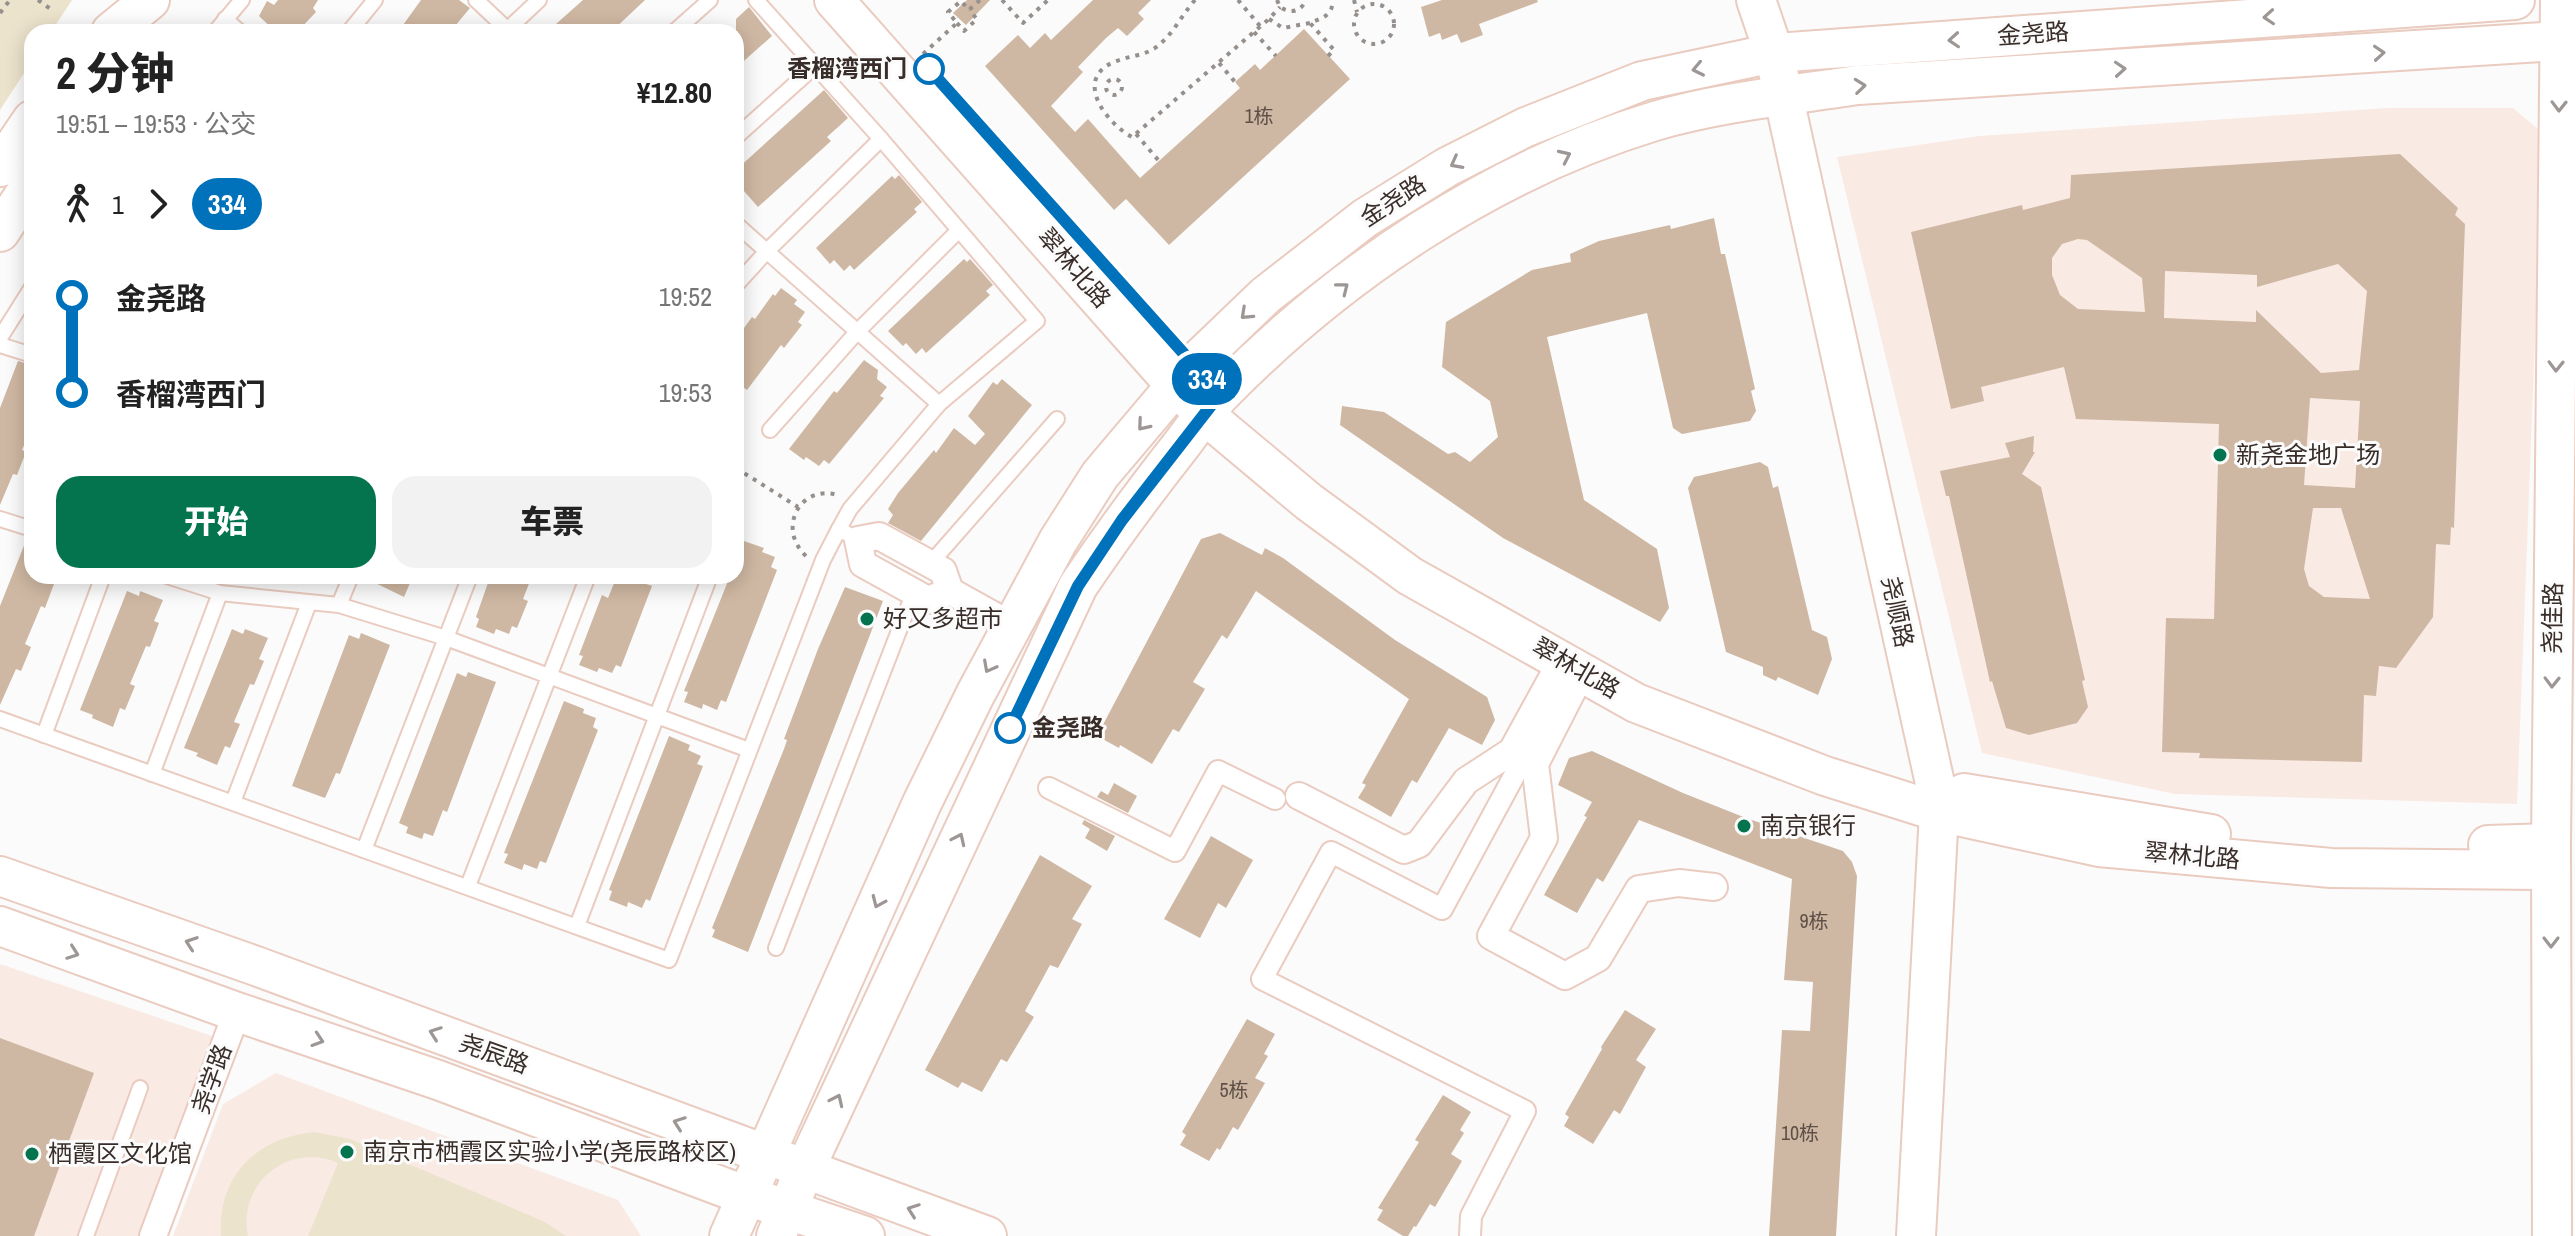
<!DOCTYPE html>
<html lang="zh">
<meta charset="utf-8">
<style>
:root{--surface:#fff;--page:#f2f2f2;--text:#222;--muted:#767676;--accent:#04744e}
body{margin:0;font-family:"Archivo Narrow","Noto Sans SC",sans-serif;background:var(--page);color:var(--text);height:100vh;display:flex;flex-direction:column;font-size:30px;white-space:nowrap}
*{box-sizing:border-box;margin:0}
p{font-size:26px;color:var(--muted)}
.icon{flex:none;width:44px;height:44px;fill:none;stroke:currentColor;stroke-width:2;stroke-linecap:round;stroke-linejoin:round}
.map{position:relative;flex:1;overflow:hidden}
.side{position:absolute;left:24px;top:24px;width:720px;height:560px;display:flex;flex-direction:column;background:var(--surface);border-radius:24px;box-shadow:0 4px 20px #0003}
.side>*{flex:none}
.badge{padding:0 16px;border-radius:26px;font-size:28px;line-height:52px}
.map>.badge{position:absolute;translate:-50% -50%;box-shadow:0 0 0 4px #fff}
.legs{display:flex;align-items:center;gap:12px;height:88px;padding:0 32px;font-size:26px}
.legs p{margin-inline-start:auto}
.headline{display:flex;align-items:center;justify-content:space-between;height:136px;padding:0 32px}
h1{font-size:44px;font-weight:800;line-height:60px}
.cta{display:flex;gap:16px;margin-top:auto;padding:16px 32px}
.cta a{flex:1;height:92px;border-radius:24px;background:var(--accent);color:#fff;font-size:32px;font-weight:800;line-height:92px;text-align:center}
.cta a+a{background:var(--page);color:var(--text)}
ul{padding:0 32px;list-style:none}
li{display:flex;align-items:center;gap:28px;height:96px;font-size:30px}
li i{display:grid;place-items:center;width:12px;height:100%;margin:0 10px;background:currentColor}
li i::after{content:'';width:20px;height:20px;margin:-10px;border:6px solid;border-radius:50%;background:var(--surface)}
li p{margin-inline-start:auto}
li:first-child i{background:linear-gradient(#0000 50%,currentColor 0)}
li:last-child i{background:linear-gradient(currentColor 50%,#0000 0)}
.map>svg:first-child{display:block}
.built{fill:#faeae4}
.green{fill:#ece3cc}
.building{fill:#cfb8a3;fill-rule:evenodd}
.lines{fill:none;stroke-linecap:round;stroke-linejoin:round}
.service-casing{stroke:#eacbbf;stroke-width:18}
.pedestrian-casing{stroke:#eacbbf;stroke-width:24}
.minor-casing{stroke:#eacbbf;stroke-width:30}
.secondary-casing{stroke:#eacbbf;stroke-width:42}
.path{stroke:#96908d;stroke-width:4;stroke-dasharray:4 6;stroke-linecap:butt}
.service{stroke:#fff;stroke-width:14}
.pedestrian{stroke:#fff;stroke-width:20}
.minor{stroke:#fff;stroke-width:26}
.secondary{stroke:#fff;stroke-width:38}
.oneway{stroke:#9c9694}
.line-1-casing{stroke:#fff;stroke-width:18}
.line-1{stroke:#0072bc;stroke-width:12}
.stop-1-dot{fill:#fff;stroke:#0072bc;stroke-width:4}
.poi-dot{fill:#04744e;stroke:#fbfbfb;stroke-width:3}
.labels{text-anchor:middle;stroke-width:6;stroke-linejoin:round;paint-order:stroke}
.number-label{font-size:20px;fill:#5e5048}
.street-label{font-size:24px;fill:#392d29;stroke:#fbfbfb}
.stop-label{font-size:24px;font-weight:bold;fill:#392d29;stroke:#fbfbfb;text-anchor:end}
.poi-label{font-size:24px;fill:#392d29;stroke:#fbfbfb;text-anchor:start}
</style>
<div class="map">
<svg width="2575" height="1236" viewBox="0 0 2575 1236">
<rect width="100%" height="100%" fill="#fbfbfb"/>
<g class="built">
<polygon points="2387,108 2513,108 2543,133 2517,804 2175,794 1982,753 1837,157 1979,136"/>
<polygon points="0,964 212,1036 138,1236 0,1236"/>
<polygon points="276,1073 618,1200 641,1236 173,1236 223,1104"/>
</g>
<g class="green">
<polygon points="0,0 72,0 51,32 32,32 32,61 0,110"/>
<path d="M315,1132l35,7 193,82 23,15h-258l30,-73c-48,-22 -101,20 -90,73h-27c-4,-60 36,-99 94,-104z"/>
</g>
<g class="building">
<polygon points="278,0 318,0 313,8 316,12 297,32 276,32 259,16 267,1 274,5"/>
<polygon points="421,0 459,0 470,8 450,32 398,32"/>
<polygon points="583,0 645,0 611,32 547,32"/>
<polygon points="967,0 990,0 966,25 953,13"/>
<polygon points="1093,0 1151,0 1138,13 1144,19 1127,36 1118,28 1106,38 1078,67 1083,72 1051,106 1075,132 1088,119 1140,178 1240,88 1235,82 1255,64 1260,70 1304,29 1350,79 1169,245 1126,199 1114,210 985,66 1018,35 1030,48 1045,33 1051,40"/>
<polygon points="1442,0 1537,0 1538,2 1479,24 1483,35 1461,43 1457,34 1442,40 1440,33 1429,37 1421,7"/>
<polygon points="749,7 772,36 736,68 736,19"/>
<polygon points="824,90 848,118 827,137 831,141 758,207 736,182 736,170"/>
<path d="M2400,154l58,54 -3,7 10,9 -11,304 -3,-1 -1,18 -14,-1 -3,73 -37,51 -17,-2 -3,30 -12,-1 -2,67 -163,-4 1,-5 -38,-1 4,-134 48,1 5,-195 -143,-5 -12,-52 -83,20 3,14 -33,8 -40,-177 111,-27 1,5 47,-12 1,-23zM2078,239l9,1 55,38 3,34 -67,-3 -18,-14 -8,-20v-17l10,-14zM2338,264l29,27 -8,79 -38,3 -65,-63v12l-92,-4 1,-47 92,4v12zM2310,398l50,3 -5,87 -51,-3zM2313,508h28l29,91 -46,-2 -15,-11 -5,-17z"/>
<polygon points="899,175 922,202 914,209 917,212 854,270 850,265 844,271 834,260 830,264 816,248 892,176 895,179"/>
<polygon points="1714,218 1721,254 1725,254 1755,389 1751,391 1756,411 1750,421 1682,434 1673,428 1647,313 1547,337 1584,500 1657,549 1669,608 1660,622 1503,538 1340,425 1342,406 1384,412 1448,454 1455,452 1470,462 1498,437 1490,401 1442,367 1446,322 1532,270 1571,262 1570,254 1599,241 1670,225 1671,229"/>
<polygon points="964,259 967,262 970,259 993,285 986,291 990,295 926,353 922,348 916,354 906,343 903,346 888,331"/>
<polygon points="781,288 797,300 794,304 805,312 798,322 802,325 784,348 781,345 747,390 736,382 736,339 752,317 755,319 773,294 775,296"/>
<polygon points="864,360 878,370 877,379 887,387 880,396 884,398 829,464 824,460 819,466 806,457 804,460 789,449 834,391 837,393"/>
<polygon points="18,361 32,365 32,426 22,450 26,452 17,475 13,474 0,505 0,408"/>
<polygon points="1002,379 1032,405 921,541 888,523 893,515 888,509 898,493 934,450 936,453 954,428 975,445 985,434 968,416 993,382 997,385"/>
<polygon points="2034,436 2033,452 2035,452 2022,474 2041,487 2085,680 2082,681 2088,707 2077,723 2029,735 2006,728 1992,681 1990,682 1949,496 1946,496 1940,471 2010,457 2005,443"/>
<polygon points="1760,462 1768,467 1773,488 1778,486 1812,630 1827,637 1832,659 1818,695 1778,677 1776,681 1763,675 1763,667 1726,652 1688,488 1694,477"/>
<polygon points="1220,533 1262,555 1265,548 1283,558 1395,640 1487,697 1495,720 1482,745 1449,728 1417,783 1412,780 1391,817 1358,798 1366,785 1362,783 1409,699 1256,591 1227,639 1222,635 1193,682 1205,689 1179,732 1173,729 1152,764 1120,745 1119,748 1097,736 1201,539"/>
<polygon points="27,538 32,539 32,576 47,576 45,580 54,584 45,608 41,606 25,644 31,647 21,671 16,669 0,705 0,606"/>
<polygon points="744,541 764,548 762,552 775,557 771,567 777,570 726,702 721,700 717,710 703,704 702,709 684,702 688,692 684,691 730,576 736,576 736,560"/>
<polygon points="361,576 413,576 404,597"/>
<polygon points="495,576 532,576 523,599 528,601 517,628 512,626 509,634 496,629 494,634 476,627 479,619 476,617 489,580 493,582"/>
<polygon points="617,576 650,576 646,584 652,586 621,667 616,665 612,673 599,668 597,672 579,665 583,656 579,655 602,595 608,598"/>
<polygon points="845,587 883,601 748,952 712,937 715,930 712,928 784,749 787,740 784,739 818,649"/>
<polygon points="127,591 139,596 140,591 163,600 154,621 159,623 150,647 146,646 130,684 135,686 125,710 120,708 113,727 92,718 93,715 80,710"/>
<polygon points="232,629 243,634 245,629 268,638 259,659 264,661 254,685 250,684 234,722 240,724 230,748 225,746 217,765 196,756 198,753 184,748"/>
<polygon points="361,633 390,645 340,774 336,773 325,798 292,786 349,635 359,639"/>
<polygon points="468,672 496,682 447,812 443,810 433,836 424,833 422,839 406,833 408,827 399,823 457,673 466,677"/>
<polygon points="564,701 584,709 583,713 596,718 593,727 598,730 546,863 540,861 537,869 524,864 522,870 504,863 508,854 504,853"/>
<polygon points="669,736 690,745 688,750 701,756 697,764 703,766 650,901 646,899 642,908 628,902 627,907 609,900 612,891 609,890"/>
<polygon points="1592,751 1683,793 1746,818 1843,851 1852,862 1857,876 1836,1236 1769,1236 1782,1030 1810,1031 1813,982 1784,980 1792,879 1639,820 1603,882 1597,878 1577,913 1544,895 1587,817 1584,816 1592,802 1558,785 1569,758"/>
<polygon points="1114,783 1137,796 1128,813 1097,797 1101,791 1108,795"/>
<polygon points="1084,820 1115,836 1107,851 1085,838 1090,829 1082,824"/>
<polygon points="1211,836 1253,860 1226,908 1218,903 1200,938 1164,919"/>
<polygon points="1040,855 1092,886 1072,919 1082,924 1058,968 1050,965 1025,1011 1034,1017 1007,1062 1001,1059 982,1092 962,1082 958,1088 925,1070"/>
<polygon points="1625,1010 1656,1029 1636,1060 1646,1067 1620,1114 1614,1110 1593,1144 1564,1126 1569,1117 1565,1114 1602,1049 1601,1047"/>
<polygon points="1247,1019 1275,1034 1264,1054 1268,1056 1255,1078 1265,1083 1238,1130 1233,1127 1220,1150 1217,1148 1209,1161 1180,1145 1186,1135 1182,1132"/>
<polygon points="0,1038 94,1073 34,1236 0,1236"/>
<polygon points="1443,1095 1471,1112 1460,1130 1464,1133 1451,1154 1462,1161 1435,1207 1430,1204 1416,1227 1414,1226 1408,1236 1403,1236 1377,1220 1383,1210 1378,1208 1419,1142 1415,1140"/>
</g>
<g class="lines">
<defs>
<g id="service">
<polyline points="476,0 510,32"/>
<polyline points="756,0 881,139 1037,321 939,404"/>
<polyline points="225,19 240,32"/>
<polyline points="215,32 242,0"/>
<polyline points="349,32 375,0"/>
<polyline points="505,32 539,0"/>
<polyline points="674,32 710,0"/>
<polyline points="736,137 815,66"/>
<polyline points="736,224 939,404 850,509 839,529"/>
<polyline points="736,285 767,251 881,139"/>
<polyline points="0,338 32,287"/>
<polyline points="0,345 32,355"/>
<polyline points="770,430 857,332 959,230"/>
<polyline points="0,519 32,529"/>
<polyline points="930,564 1057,419"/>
<polyline points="167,576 220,593 339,605 446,638 749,750"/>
<polyline points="339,605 351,576"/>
<polyline points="0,719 669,960 823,560 839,529 858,540"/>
<polyline points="44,735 103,576"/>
<polyline points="152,774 220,593"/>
<polyline points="233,802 309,603"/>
<polyline points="364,850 470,576"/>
<polyline points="468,886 588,576"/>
<polyline points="577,926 710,576"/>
<polyline points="776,948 914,592"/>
<polyline points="86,1236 140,1088"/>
</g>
<g id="pedestrian">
<polyline points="1049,788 1175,851 1218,771 1275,799"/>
<polyline points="1470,1236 1471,1216 1525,1111 1262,979 1331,852 1442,909 1541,726"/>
</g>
<g id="minor">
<polyline points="950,591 928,600 863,564 858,540 879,536 943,571 950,591 1011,625"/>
<polyline points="1582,672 1535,764 1544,838 1491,936 1565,976 1598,958 1639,889 1679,883 1714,887"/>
<polyline points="1299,796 1404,850 1419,844 1466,781 1512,751 1562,660"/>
<polyline points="153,1236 237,1012"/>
</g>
<g id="secondary">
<polyline points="834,0 1176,386 1205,415 1309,502 1410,576 1636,703 1825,776 1939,812 2099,847 2331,868 2551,870"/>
<polyline points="1756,0 1774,53 1936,788 1939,812 1916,1236"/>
<polyline points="111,32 150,0"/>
<polyline points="0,167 32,120"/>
<polyline points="0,232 32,183"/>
<polyline points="1964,793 2211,834"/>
<polyline points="2488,845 2551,843"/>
<polyline points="0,876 256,966 987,1236"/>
<polyline points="0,926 237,1012 438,1080 747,1196 865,1236"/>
<polyline points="729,1236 922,803 975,695 1058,541 1100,475 1193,365 1266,295 1365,218 1447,167 1526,127 1642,81 1774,53 2515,0"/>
<path d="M776,1236l28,-65 274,-585c33,-49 67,-95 104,-142 13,-17 26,-37 41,-52 118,-120 270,-222 432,-271 64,-19 137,-26 203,-36l717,-45"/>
<polyline points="2552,1236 2551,843 2560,0"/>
</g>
</defs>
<use href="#service" class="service-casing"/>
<use href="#pedestrian" class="pedestrian-casing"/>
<use href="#minor" class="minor-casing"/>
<use href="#secondary" class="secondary-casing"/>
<g class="path">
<polyline points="38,0 52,10"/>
<polyline points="1002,0 1023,23 1048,0"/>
<path d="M1195,0c-14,16 -22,35 -40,48 -12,8 -27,8 -41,14 -41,17 -8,61 18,75l137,-118 11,-12"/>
<polyline points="1238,0 1260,26"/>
<path d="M1277,0l3,7c10,7 21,5 26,-7"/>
<polyline points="1354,0 1357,12"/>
<circle cx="1374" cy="24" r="20"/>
<polyline points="0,13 10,0"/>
<polyline points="1269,19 1283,28 1310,23"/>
<polyline points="957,23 964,31 977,19 969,10"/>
<polyline points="1254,32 1276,56"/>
<polyline points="923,54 957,23 948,12 961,1 969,10 980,0"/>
<path d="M1328,56l6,-6 -24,-27c12,-5 24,-8 22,-23"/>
<polyline points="1219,63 1235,82"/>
<circle cx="1114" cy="87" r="8"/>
<polyline points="1136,134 1159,161"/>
<polyline points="736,468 798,507"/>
<path d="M806,556c-30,-28 -5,-72 31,-61"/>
</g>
<use href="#service" class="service"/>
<use href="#pedestrian" class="pedestrian"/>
<use href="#minor" class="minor"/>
<use href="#secondary" class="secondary"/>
</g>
<defs><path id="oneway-chevron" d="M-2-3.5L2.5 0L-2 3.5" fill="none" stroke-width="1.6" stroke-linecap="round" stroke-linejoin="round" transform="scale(2)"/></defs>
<g class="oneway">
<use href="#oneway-chevron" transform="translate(2269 17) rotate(176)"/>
<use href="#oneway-chevron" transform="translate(1954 40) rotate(176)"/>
<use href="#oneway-chevron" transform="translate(2379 53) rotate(-4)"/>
<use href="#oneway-chevron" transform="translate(1698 69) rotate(168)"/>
<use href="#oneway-chevron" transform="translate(2120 69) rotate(-4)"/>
<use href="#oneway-chevron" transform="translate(1860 86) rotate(-6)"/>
<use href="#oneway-chevron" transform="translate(2559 106) rotate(91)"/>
<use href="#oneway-chevron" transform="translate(1565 156) rotate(-25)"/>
<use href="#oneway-chevron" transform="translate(1456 163) rotate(152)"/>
<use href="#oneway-chevron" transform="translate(1343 288) rotate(-38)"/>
<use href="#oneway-chevron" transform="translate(1246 314) rotate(137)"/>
<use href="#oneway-chevron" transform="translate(2556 366) rotate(91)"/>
<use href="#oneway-chevron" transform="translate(1143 425) rotate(130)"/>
<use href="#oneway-chevron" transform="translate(989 667) rotate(118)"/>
<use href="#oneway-chevron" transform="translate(2552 682) rotate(91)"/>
<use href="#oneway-chevron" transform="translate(959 839) rotate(-65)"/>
<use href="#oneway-chevron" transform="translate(878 902) rotate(114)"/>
<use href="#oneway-chevron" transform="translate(2551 942) rotate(90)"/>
<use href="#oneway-chevron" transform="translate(191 943) rotate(-161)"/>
<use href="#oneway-chevron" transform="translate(73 953) rotate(20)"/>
<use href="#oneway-chevron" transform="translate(435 1033) rotate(-160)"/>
<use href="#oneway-chevron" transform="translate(318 1040) rotate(18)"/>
<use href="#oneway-chevron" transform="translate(837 1100) rotate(-65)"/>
<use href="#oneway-chevron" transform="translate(679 1123) rotate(-160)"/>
<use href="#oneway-chevron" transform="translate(913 1210) rotate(-160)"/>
</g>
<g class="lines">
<defs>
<polyline id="line-1" points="929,69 1220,394 1122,520 1078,586 1010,728"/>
</defs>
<use href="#line-1" class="line-1-casing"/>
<use href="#line-1" class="line-1"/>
</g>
<g class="stop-1-dot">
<circle cx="929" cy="69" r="14"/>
<circle cx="1010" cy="728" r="14"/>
</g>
<g class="poi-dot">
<circle cx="2220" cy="455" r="8"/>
<circle cx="867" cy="619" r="8"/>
<circle cx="1744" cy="826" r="8"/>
<circle cx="347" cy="1152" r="8"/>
<circle cx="32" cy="1154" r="8"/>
</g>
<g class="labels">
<g class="number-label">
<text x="1259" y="123">1栋</text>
<text x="1814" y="928">9栋</text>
<text x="1234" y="1097">5栋</text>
<text x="1800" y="1140">10栋</text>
</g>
<g class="street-label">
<text transform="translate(2033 34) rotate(-4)" y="8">金尧路</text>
<text transform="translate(1393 201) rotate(-33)" y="8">金尧路</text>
<text transform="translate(1074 268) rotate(49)" y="8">翠林北路</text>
<text transform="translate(1897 612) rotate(78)" y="8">尧顺路</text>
<text transform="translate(2553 618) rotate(-89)" y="8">尧佳路</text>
<text transform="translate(1576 668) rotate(30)" y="8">翠林北路</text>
<text transform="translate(2192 856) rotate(5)" y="8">翠林北路</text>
<text transform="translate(494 1054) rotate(20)" y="8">尧辰路</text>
<text transform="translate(212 1079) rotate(-70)" y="8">尧学路</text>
</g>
<g class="stop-label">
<text x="907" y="77">香榴湾西门</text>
<text x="1032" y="736" text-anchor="start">金尧路</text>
</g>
<g class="poi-label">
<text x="2236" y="463">新尧金地广场</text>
<text x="883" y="627">好又多超市</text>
<text x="1760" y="834">南京银行</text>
<text x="363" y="1160">南京市栖霞区实验小学(尧辰路校区)</text>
<text x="48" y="1162">栖霞区文化馆</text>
</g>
</g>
</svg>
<b class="badge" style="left:1207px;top:379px;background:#0072bc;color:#fff">334</b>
<section class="side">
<div class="headline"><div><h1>2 分钟</h1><p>19:51 – 19:53 · 公交</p></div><b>¥12.80</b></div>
<div class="legs"><svg class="icon" aria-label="walk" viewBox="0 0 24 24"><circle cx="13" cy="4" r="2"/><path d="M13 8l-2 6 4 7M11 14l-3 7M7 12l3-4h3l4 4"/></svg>1<svg class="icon" aria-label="forward" viewBox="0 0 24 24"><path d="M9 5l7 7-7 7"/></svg><b class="badge" style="background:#0072bc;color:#fff">334</b></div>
<ul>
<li><i style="color:#0072bc"></i><b>金尧路</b><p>19:52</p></li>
<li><i style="color:#0072bc"></i><b>香榴湾西门</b><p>19:53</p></li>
</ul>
<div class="cta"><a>开始</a><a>车票</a></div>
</section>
</div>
